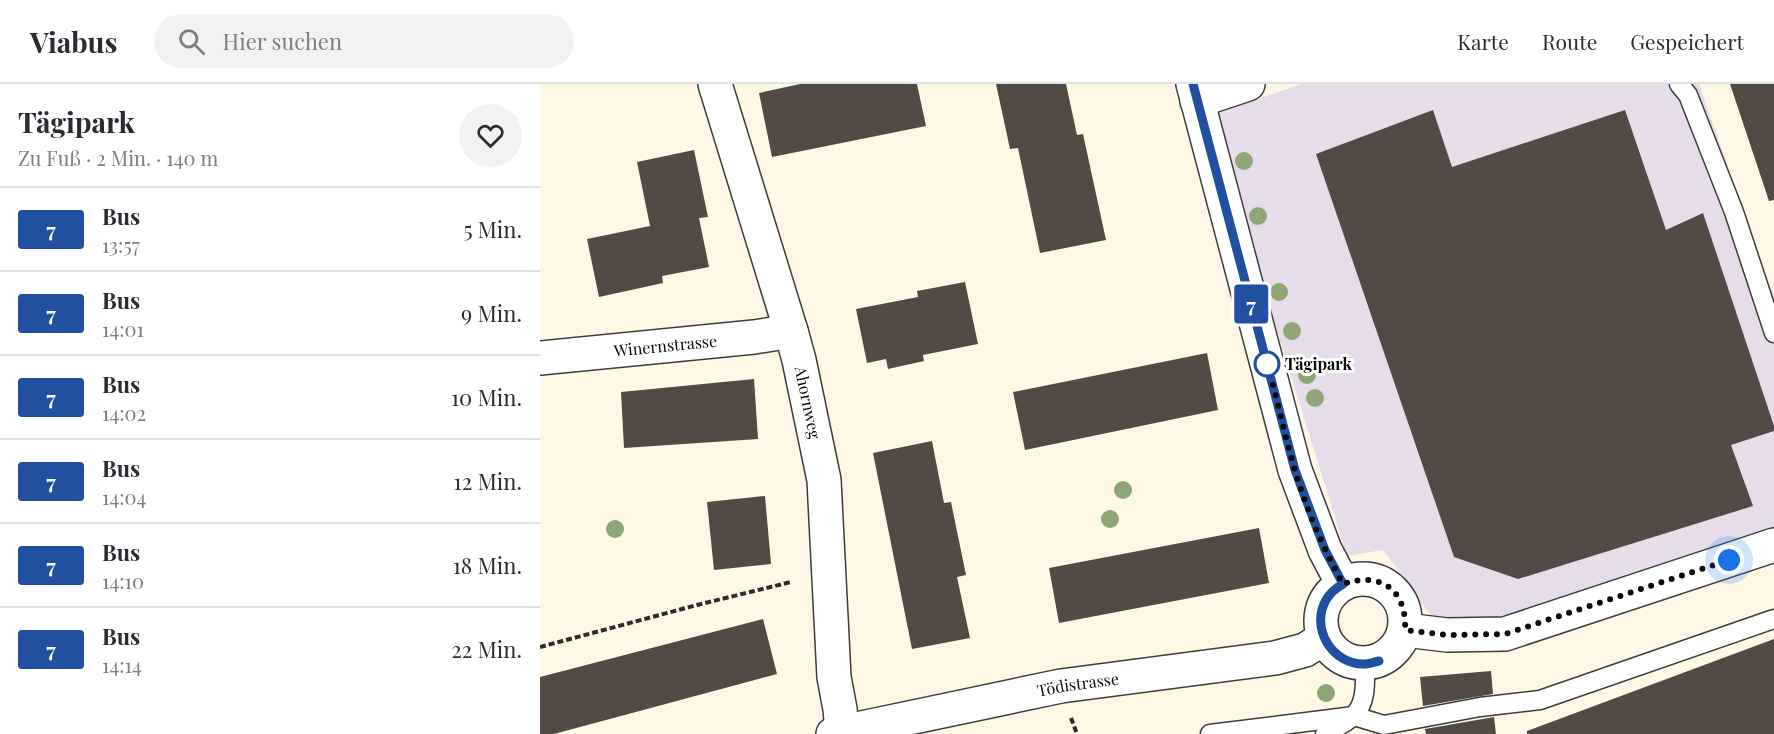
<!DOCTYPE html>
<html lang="de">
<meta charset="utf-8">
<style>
:root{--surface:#fff;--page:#f2f2f3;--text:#2b2b33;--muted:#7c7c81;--line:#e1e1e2}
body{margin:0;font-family:"Playfair Display",serif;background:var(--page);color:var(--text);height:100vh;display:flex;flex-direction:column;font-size:22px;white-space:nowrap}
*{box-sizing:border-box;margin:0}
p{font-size:20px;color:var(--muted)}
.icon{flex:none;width:33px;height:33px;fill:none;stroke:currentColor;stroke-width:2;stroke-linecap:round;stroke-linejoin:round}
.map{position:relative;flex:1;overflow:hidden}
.details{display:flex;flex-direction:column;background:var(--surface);width:540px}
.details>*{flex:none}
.badge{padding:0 12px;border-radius:4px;font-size:21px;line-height:39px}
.you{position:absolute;width:30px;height:30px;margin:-15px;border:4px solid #fff;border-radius:50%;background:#1a73e8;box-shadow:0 0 0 9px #1a73e833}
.map>.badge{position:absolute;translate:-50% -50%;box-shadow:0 0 0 3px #fff}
.round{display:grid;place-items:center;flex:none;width:63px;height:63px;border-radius:32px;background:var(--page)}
.overview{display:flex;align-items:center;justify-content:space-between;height:102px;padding:0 18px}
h1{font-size:28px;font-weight:700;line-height:45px}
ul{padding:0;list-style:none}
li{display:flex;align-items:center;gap:18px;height:84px;padding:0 18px;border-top:2px solid var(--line)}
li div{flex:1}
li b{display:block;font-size:22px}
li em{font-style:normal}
li .badge{min-width:66px;font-weight:700;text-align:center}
header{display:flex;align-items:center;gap:36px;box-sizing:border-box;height:84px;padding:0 30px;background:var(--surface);border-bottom:2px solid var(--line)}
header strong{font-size:28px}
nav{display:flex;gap:33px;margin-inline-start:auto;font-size:21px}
.search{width:420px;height:54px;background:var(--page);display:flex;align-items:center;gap:15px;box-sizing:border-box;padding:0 21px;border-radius:33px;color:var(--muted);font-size:22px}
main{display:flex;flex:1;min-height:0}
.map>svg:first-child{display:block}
.industrial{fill:#e7ddea}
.building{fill:#534a46}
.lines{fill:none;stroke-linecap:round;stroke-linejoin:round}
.service-casing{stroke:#3d3d3d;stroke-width:21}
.minor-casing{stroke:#3d3d3d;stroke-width:36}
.path{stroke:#2c2c2c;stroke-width:4;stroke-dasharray:6 3;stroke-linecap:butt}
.service{stroke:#fff;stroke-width:18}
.minor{stroke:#fff;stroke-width:33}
.tree{fill:#8da577}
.line-casing{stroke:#fff;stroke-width:14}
.line{stroke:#20509f;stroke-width:9}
.walk{stroke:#0a0a0a;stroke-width:6;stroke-dasharray:0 10.8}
.stop-dot{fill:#fff;stroke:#20509f;stroke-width:3}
.labels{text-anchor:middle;stroke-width:6;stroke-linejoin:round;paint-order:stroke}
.street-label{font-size:16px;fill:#0a0a0a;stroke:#fff}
.stop-label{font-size:16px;font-weight:bold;fill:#0a0a0a;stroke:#fff;text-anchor:start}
</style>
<header>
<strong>Viabus</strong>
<div class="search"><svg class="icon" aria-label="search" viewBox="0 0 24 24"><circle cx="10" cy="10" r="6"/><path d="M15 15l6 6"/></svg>Hier suchen</div>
<nav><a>Karte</a><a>Route</a><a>Gespeichert</a></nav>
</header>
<main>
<section class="details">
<div class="overview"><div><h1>Tägipark</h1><p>Zu Fuß · 2 Min. · 140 m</p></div><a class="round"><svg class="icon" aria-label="heart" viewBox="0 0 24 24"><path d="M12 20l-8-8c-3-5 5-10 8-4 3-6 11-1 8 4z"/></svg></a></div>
<ul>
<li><span class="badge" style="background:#20509f;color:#fff">7</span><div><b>Bus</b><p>13:57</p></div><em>5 Min.</em></li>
<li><span class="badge" style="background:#20509f;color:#fff">7</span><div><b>Bus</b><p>14:01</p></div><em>9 Min.</em></li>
<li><span class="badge" style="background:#20509f;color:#fff">7</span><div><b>Bus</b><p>14:02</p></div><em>10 Min.</em></li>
<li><span class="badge" style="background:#20509f;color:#fff">7</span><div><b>Bus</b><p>14:04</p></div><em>12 Min.</em></li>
<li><span class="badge" style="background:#20509f;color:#fff">7</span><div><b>Bus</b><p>14:10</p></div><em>18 Min.</em></li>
<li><span class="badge" style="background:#20509f;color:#fff">7</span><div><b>Bus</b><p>14:14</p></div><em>22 Min.</em></li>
</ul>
</section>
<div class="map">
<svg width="1234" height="650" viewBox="0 0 1234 650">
<rect width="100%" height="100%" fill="#fff8e7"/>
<polygon class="industrial" points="761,0 1159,0 1234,213 1234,447 963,538 892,533 843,466 807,472 670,32"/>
<g class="building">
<polygon points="260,0 377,0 386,42 232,73 219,9"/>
<polygon points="456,0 526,0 537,51 543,50 566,156 500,169 478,64 470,65"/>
<polygon points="1190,0 1234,0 1234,116 1229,117"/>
<polygon points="893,26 912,83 1085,26 1126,146 1163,129 1234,342 1234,347 1191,361 1213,422 978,495 914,473 776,70"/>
<polygon points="154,66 168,133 159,134 169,183 122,192 123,199 59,213 47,155 110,142 97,78"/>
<polygon points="425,198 438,260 383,271 384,277 348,285 346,275 327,279 316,225 378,213 377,207"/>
<polygon points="667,269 678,326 485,366 473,308"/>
<polygon points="214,295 218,355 84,364 81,308"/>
<polygon points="392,357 404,419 411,418 426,491 417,493 430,554 372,565 333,369"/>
<polygon points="225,412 231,480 174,486 167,418"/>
<polygon points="719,444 729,499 519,539 509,484"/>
<polygon points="223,535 237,590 14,650 0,650 0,593"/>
<polygon points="1234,555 1234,650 987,650 987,647"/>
<polygon points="951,587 953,610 883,622 880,593"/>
<polygon points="954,633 956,650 886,650 885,645"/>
</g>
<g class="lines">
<defs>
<g id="service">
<polyline points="1139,0 1148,11 1194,128 1234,249"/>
<polyline points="670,650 814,632 844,641 940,623 1000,616 1234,535"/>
<path d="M785,650c9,-6 22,-11 29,-19 13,-12 11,-35 11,-51"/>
</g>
<g id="minor">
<path id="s1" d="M175,0l76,247 8,29 25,120 10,197 6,32 2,23"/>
<polyline points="653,0 755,386 785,466 803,500"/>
<polyline points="657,17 708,0"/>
<path id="s2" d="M0,274l214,-21 37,-6"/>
<circle cx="823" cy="537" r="42"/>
<polyline points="865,546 907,551 965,550 1234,461"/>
<path id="s3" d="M293,650l228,-48 214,-28 30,-8 19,-12"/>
</g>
</defs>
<use href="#service" class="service-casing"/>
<use href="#minor" class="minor-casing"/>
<g class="path">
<polyline points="0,563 157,521 251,498"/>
<polyline points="531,634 537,650"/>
</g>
<use href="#service" class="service"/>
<use href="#minor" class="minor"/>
</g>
<g class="tree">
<circle cx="704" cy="77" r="9"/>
<circle cx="718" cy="132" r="9"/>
<circle cx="739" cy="208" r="9"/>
<circle cx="752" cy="247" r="9"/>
<circle cx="767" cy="291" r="9"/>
<circle cx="775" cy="314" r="9"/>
<circle cx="583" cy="406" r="9"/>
<circle cx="570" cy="435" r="9"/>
<circle cx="75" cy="445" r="9"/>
<circle cx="786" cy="609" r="9"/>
</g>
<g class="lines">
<defs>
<path id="line" d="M653,0l102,386 30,80 18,34c-7,4 -13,9 -17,16 -16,28 6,65 39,64 4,0 9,-2 14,-3"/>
</defs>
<use href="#line" class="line-casing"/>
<use href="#line" class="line"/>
<path class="walk" d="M727,280c10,33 17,69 27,103 11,39 29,81 49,117 38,-13 64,6 62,46l42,5 58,-1 224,-74"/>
</g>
<circle class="stop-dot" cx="727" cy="280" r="12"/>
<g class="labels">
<g class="street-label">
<text dy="6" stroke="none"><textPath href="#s2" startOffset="126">Winernstrasse</textPath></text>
<text dy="6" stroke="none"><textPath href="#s1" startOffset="332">Ahornweg</textPath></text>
<text dy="6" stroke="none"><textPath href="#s3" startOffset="250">Tödistrasse</textPath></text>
</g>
<g class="stop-label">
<text x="745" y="286">Tägipark</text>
</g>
</g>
</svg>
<div class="you" style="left:1189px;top:476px"></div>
<b class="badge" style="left:711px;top:220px;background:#20509f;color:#fff">7</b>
</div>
</main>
